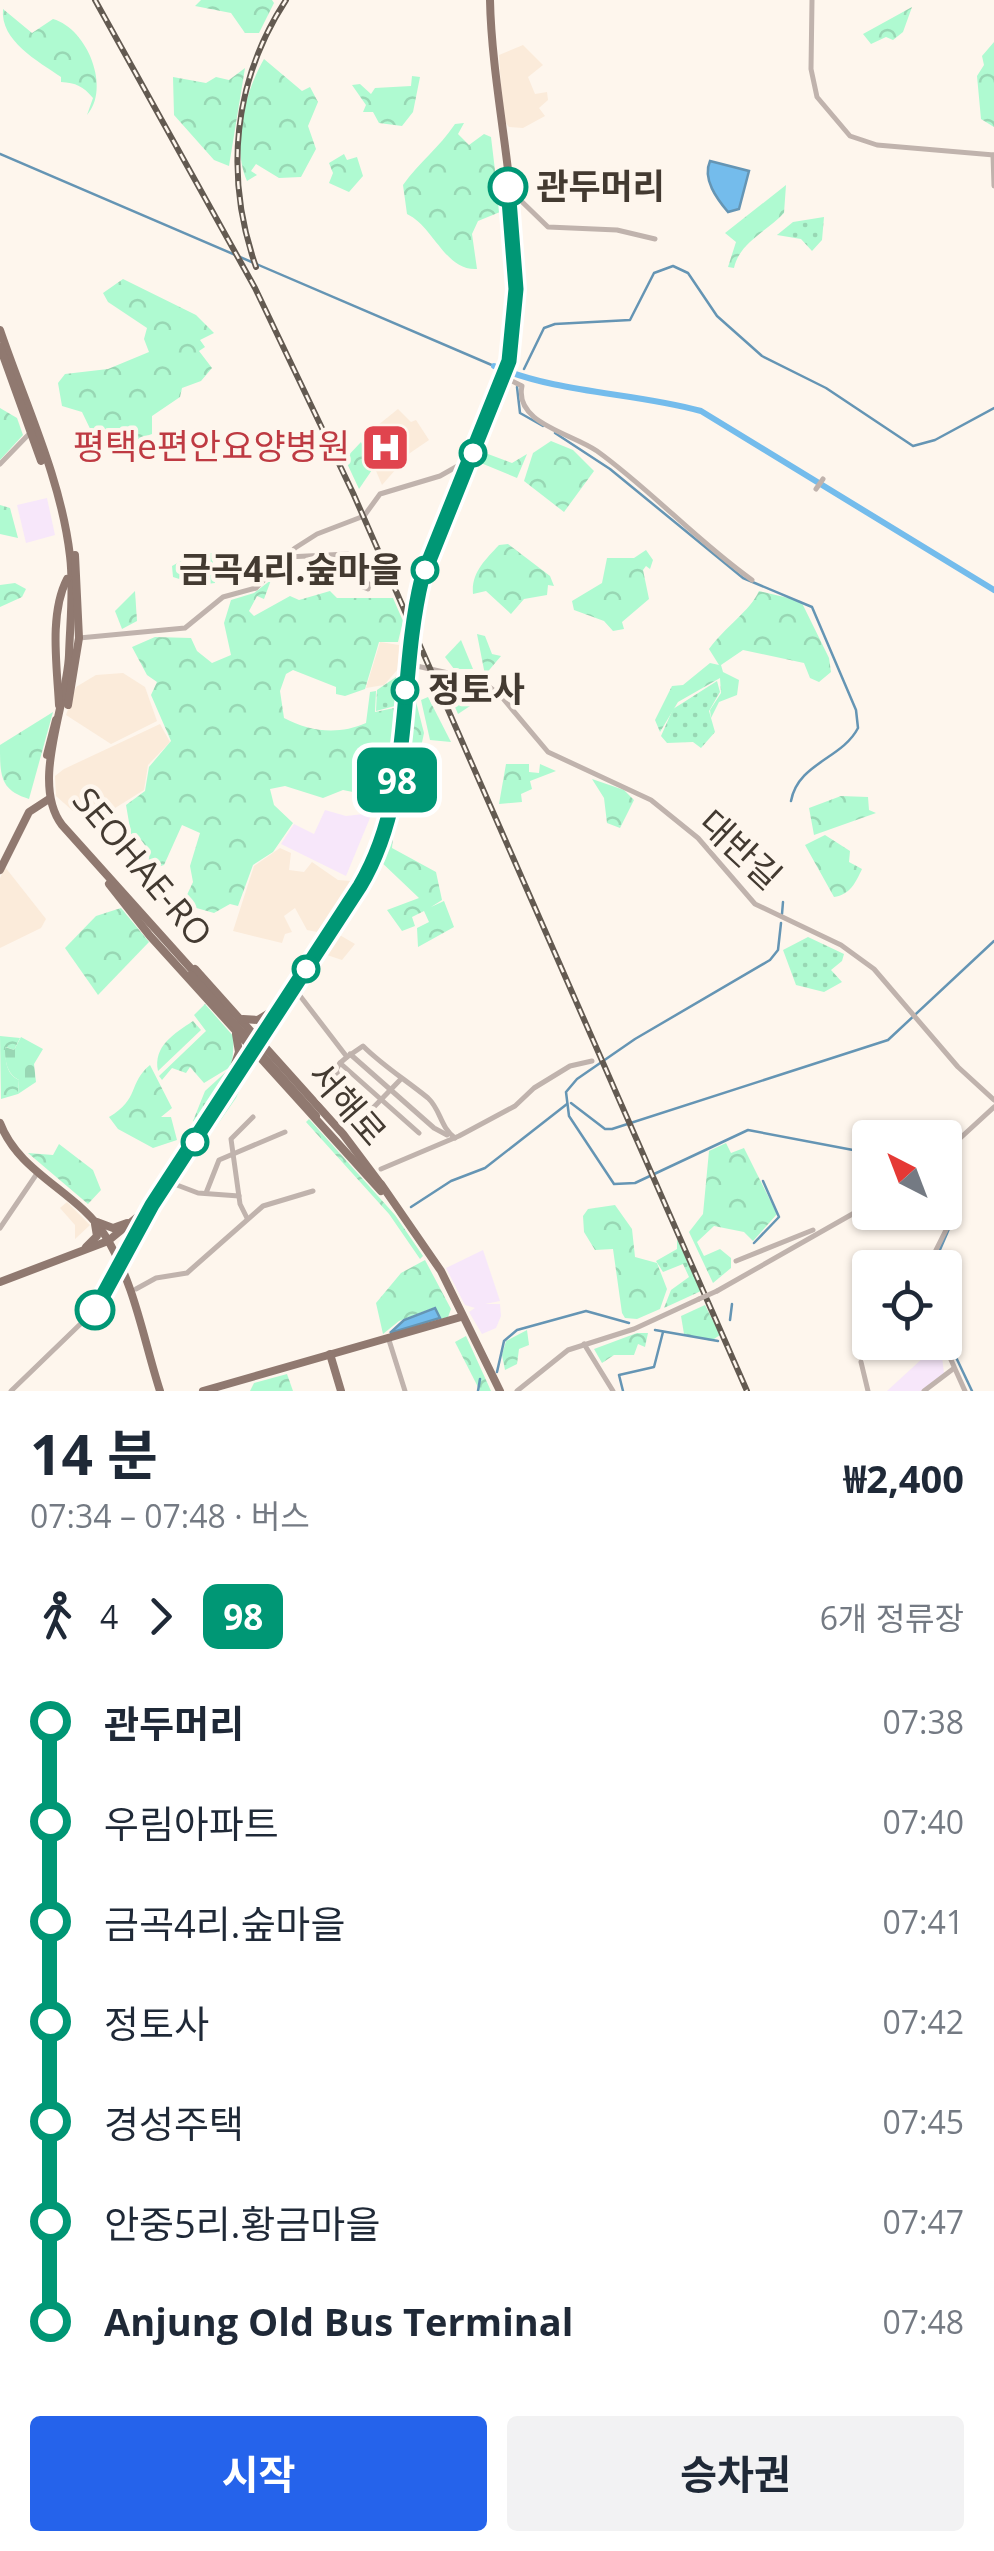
<!DOCTYPE html>
<html lang="ko">
<meta charset="utf-8">
<style>
:root{--surface:#fff;--page:#f2f2f3;--text:#1f2937;--muted:#747a83;--accent:#2563eb}
body{margin:0;font-family:"Open Sans","Noto Sans KR",sans-serif;background:var(--page);color:var(--text);height:100vh;display:flex;flex-direction:column;font-size:38px;white-space:nowrap}
*{box-sizing:border-box;margin:0}
p{font-size:32px;color:var(--muted)}
.icon{flex:none;width:55px;height:55px;fill:none;stroke:currentColor;stroke-width:2;stroke-linecap:round;stroke-linejoin:round}
.map{position:relative;height:1391px;overflow:hidden}
.panel{display:flex;flex-direction:column;background:var(--surface);flex:1}
.panel>*{flex:none}
.badge{padding:0 20px;border-radius:15px;font-size:35px;line-height:65px}
.needle{width:65px;rotate:318deg}
.controls{position:absolute;left:852px;top:1120px;display:grid;gap:20px}
.controls a{display:grid;place-items:center;width:110px;height:110px;border-radius:10px;background:var(--surface);box-shadow:0 2px 8px #0004;font-size:50px}
.map>.badge{position:absolute;translate:-50% -50%;box-shadow:0 0 0 5px #fff}
.legs{display:flex;align-items:center;gap:15px;height:110px;padding:0 30px;font-size:32px}
.legs p{margin-inline-start:auto}
.overview{display:flex;align-items:center;justify-content:space-between;height:170px;padding:0 30px}
h1{font-size:55px;font-weight:700;line-height:75px}
.action{display:flex;gap:20px;margin-top:auto;padding:20px 30px}
.action a{flex:1;height:115px;border-radius:10px;background:var(--accent);color:#fff;font-size:40px;font-weight:700;line-height:115px;text-align:center}
.action a+a{background:var(--page);color:var(--text)}
ul{padding:0 30px;list-style:none}
li{display:flex;align-items:center;gap:35px;height:100px;font-size:38px}
li i{display:grid;place-items:center;width:15px;height:100%;margin:0 12px;background:currentColor}
li i::after{content:'';width:25px;height:25px;margin:-12px;border:8px solid;border-radius:50%;background:var(--surface)}
li p{margin-inline-start:auto}
li:first-child i{background:linear-gradient(#0000 50%,currentColor 0)}
li:last-child i{background:linear-gradient(currentColor 50%,#0000 0)}
.map>svg:first-child{display:block}
.built{fill:#fbebda}
.industrial{fill:#f7e7fa}
.grass{fill:url(#grass-dots)}
.forest{fill:url(#forest-crowns)}
.cemetery{fill:url(#cemetery-stones)}
.water{fill:#74bcec;stroke:#6595b4;stroke-width:2.5}
.lines{fill:none;stroke-linecap:round;stroke-linejoin:round}
.stream{stroke:#6595b4;stroke-width:2.5}
.river{stroke:#74bcec;stroke-width:6}
.minor{stroke:#c0b3ad;stroke-width:5}
.major{stroke:#907970;stroke-width:8}
.rail-casing{stroke:#635a51;stroke-width:6}
.rail{stroke:#fef6ed;stroke-width:2.5;stroke-dasharray:8;stroke-linecap:butt}
.minor-bridge{stroke:#c0b3ad;stroke-width:5}
.major-bridge{stroke:#907970;stroke-width:8}
.line-1-casing{stroke:#fff;stroke-width:22}
.line-1{stroke:#009775;stroke-width:15}
.stop-1-dot{fill:#fff;stroke:#009775;stroke-width:5}
.labels{text-anchor:middle;stroke-width:9;stroke-linejoin:round;paint-order:stroke}
.stop-label{font-size:35px;font-weight:bold;fill:#433a31;stroke:#fef6ed;text-anchor:start}
.health-label{font-size:35px;fill:#be3a42;stroke:#fef6ed;text-anchor:end}
.street-label{font-size:35px;fill:#433a31;stroke:#fef6ed}
</style>
<div class="map">
<svg width="994" height="1391" viewBox="0 0 994 1391">
<defs>
<pattern id="grass-dots" width="8" height="8" patternUnits="userSpaceOnUse" patternTransform="scale(2.5)"><rect width="8" height="8" fill="#affad1"/><path d="M2 2h.1M6 6h.1" fill="none" stroke="#98d7b4" stroke-width="1.8" stroke-linecap="round"/></pattern>
<pattern id="forest-crowns" width="20" height="18" patternUnits="userSpaceOnUse" patternTransform="scale(2.5)"><rect width="20" height="18" fill="#affad1"/><path d="M2 6a3 3 0 1 1 6 0M12 15a3 3 0 1 1 6 0" fill="none" stroke="#98d7b4"/></pattern>
<pattern id="cemetery-stones" width="16" height="16" patternUnits="userSpaceOnUse" patternTransform="scale(2.5)"><rect width="16" height="16" fill="#affad1"/><path d="M2 7V4a2 2 0 0 1 4 0v3zM10 15v-3a2 2 0 0 1 4 0v3z" fill="#98d7b4"/></pattern>
</defs>
<rect width="100%" height="100%" fill="#fef6ed"/>
<g class="built">
<polygon points="523,45 543,65 528,77 535,94 547,92 548,100 539,108 545,116 523,128 509,127 503,120 499,55"/>
<polygon points="398,409 411,422 416,420 429,440 410,453 382,485 362,438"/>
<polygon points="380,642 399,645 398,669 384,685 366,688"/>
<polygon points="123,673 145,687 157,721 111,744 66,715 76,687 96,675"/>
<polygon points="160,724 170,742 148,765 144,790 99,818 86,808 73,811 56,796 55,776 64,769"/>
<polygon points="280,848 291,853 289,870 304,872 312,862 338,880 351,881 345,892 317,932 307,930 295,908 284,916 292,932 285,934 282,943 233,931 254,866"/>
<polygon points="5,867 46,919 41,928 0,948 0,878"/>
<polygon points="338,934 355,944 342,960 324,954"/>
<polygon points="67,1202 90,1225 75,1239 75,1225 60,1208"/>
</g>
<g class="industrial">
<polygon points="47,498 55,535 26,543 17,505"/>
<polygon points="325,810 346,816 372,813 346,876 281,844 294,824 314,834"/>
<polygon points="483,1250 500,1301 485,1304 500,1304 501,1316 496,1328 482,1334 469,1312 475,1308 465,1305 446,1268"/>
<polygon points="936,1346 941,1349 944,1373 921,1391 887,1391"/>
</g>
<g class="grass">
<polygon points="824,217 822,240 812,251 801,239 777,235 793,222"/>
<polygon points="396,677 395,706 376,711 377,690"/>
<polygon points="717,681 720,692 709,711 715,732 701,748 693,742 667,743 661,736 673,709"/>
<polygon points="808,937 844,954 842,961 831,970 842,982 824,992 796,985 783,950"/>
<polygon points="229,1069 196,1127 193,1121 205,1091"/>
<polygon points="677,1239 701,1291 664,1308 671,1290 689,1277 683,1264 663,1272 656,1261 677,1249"/>
</g>
<g class="forest">
<polygon points="201,0 272,0 274,3 259,33 245,33 231,13 195,6"/>
<polygon points="912,7 903,32 893,40 886,37 871,44 863,34"/>
<path d="M3,9l29,24 21,-14c35,10 58,70 34,96l6,-17c-10,-12 -17,-15 -32,-16v-5c-23,-16 -61,-36 -58,-68z"/>
<polygon points="994,42 994,127 981,119 977,76 984,65 982,56"/>
<path d="M264,59l38,32 8,-4 8,15 -10,24 8,23 -15,28 -22,1 -23,-14 -5,7 6,4 -10,6c-16,-36 -2,-89 17,-122z"/>
<polygon points="245,68 229,166 214,160 174,115 173,77 206,83 216,77 229,80"/>
<polygon points="412,76 420,77 413,112 402,126 379,123 373,112 363,112 366,105 352,85 360,84 371,94 375,88 411,86"/>
<path d="M464,123l-6,11 11,11 15,-11 7,3 9,75 -22,9 -6,13 5,35c-32,2 -43,-42 -70,-55l-4,-29c16,-23 36,-37 52,-61z"/>
<polygon points="344,154 347,160 357,157 363,176 349,192 329,183 333,173 329,163"/>
<path d="M786,185l-2,28c-17,18 -45,30 -50,55l-6,-1 8,-25 -11,-9z"/>
<polygon points="123,279 196,315 214,333 200,340 205,347 199,351 212,368 201,381 182,388 180,397 152,416 152,434 121,445 96,441 82,412 62,406 58,383 65,374 108,369 149,352 144,339 147,328 108,302 103,293"/>
<polygon points="0,408 17,418 23,435 0,460"/>
<polygon points="551,441 573,450 594,471 564,512 524,481 533,453"/>
<polygon points="361,442 374,467 359,489 345,459"/>
<polygon points="480,451 512,463 527,454 517,478 476,461"/>
<polygon points="0,505 10,508 18,538 0,534"/>
<path d="M508,544l42,32 4,10 -6,-1 -1,10 -23,4 -13,15 -25,-23 -13,3c-2,-21 12,-34 26,-49z"/>
<polygon points="646,550 653,560 650,569 646,566 643,570 649,599 622,622 624,629 613,631 604,621 574,610 572,601 602,583 607,558 634,558"/>
<polygon points="212,553 215,583 198,585 173,577 172,566 190,556"/>
<path d="M271,580l-7,19 -7,-3 -8,15 5,5 36,-20 9,4 31,-9 7,7h56l10,23 -5,21h-19l-14,47 -20,7 -9,-2v-7l-43,-17 -7,4 -6,17 4,27c26,14 55,17 82,5l4,-31 6,-1 -1,21 19,-4 -5,70 -7,20 -39,-8 -20,8 -38,-12 -15,3 4,16 19,18 -20,29 -20,13 -15,41 -8,-2 -16,9 -21,-6 -7,-10 7,-15 -3,-16 10,-33 -18,-8 -18,40 -17,5 3,-18 -14,-19 -5,1 -5,-29 19,-14 4,-24 22,-26 -20,-46 6,-13 -10,-7 -15,-28 23,-10 36,1 6,13 15,12 19,-8 -7,-32 7,-23 23,-7z"/>
<polygon points="15,583 26,589 22,597 0,607 0,585"/>
<polygon points="135,591 137,621 122,629 115,611"/>
<path d="M759,591l42,10 28,57 2,14 -12,10 -9,-4 -6,-15 -61,-13 -22,15 2,7 16,8 -2,15 -18,7 -8,16 -1,-8 11,-17 -1,-15 -42,24 -18,30 -5,-12 17,-34 11,-1 27,-22 9,2 -10,-16c16,-22 41,-38 50,-58z"/>
<polygon points="477,634 485,636 492,654 501,656 485,675"/>
<polygon points="461,640 473,669 454,669 445,657"/>
<polygon points="440,673 470,679 491,692 458,714"/>
<polygon points="413,690 424,733 416,771 404,765"/>
<polygon points="428,697 451,742 430,740 421,700"/>
<path d="M53,712l-24,87c-29,-9 -29,-23 -29,-54z"/>
<polygon points="506,764 529,764 529,772 539,773 540,764 556,771 530,781 532,789 521,794 522,802 499,804"/>
<polygon points="592,779 624,790 634,800 620,828 607,823 604,798"/>
<polygon points="841,796 868,797 869,810 876,813 814,835 809,808"/>
<polygon points="395,815 392,848 436,872 442,900 431,907 444,901 454,927 418,947 417,928 429,922 424,911 412,917 415,926 402,931 387,910 419,898 378,859"/>
<path d="M825,835l25,16 -1,11 13,7c-6,13 -12,26 -28,28l-29,-52z"/>
<polygon points="121,908 149,942 98,995 65,948 96,916"/>
<polygon points="205,1004 234,1037 232,1066 204,1083 190,1067 186,1073 172,1068 162,1080 159,1076 206,1031 194,1015"/>
<path d="M193,1021l8,9 -43,41c-5,-25 16,-37 35,-50z"/>
<path d="M0,1036l20,2 -6,12 -8,-3c-1,10 -1,27 13,33l-1,14 -17,5z"/>
<path d="M150,1065l22,43 -11,9h10l6,23 -24,8 -35,-19 -9,-12c31,-18 19,-34 41,-52z"/>
<polygon points="248,1071 236,1098 192,1161 190,1158"/>
<polygon points="309,1119 395,1215 423,1256 420,1259 389,1214 306,1122"/>
<polygon points="726,1143 731,1153 744,1148 777,1214 753,1241 744,1232 714,1226 697,1242 704,1256 720,1249 731,1258 731,1268 713,1283 689,1232 703,1214 709,1151"/>
<polygon points="59,1144 93,1170 101,1190 88,1204 28,1153 53,1155"/>
<polygon points="615,1205 632,1229 635,1257 657,1263 667,1289 660,1309 637,1319 625,1318 622,1313 613,1249 595,1250 584,1232 583,1216 588,1209"/>
<polygon points="425,1260 451,1309 448,1317 441,1319 435,1307 399,1321 383,1334 376,1303 401,1273"/>
<polygon points="705,1305 720,1335 711,1341 684,1334 681,1316"/>
<polygon points="527,1330 529,1345 519,1349 517,1364 505,1370 502,1355 506,1341"/>
<polygon points="637,1333 648,1333 645,1347 638,1344 634,1355 614,1355 602,1363 594,1349"/>
<polygon points="466,1336 491,1391 480,1391 455,1342"/>
<polygon points="287,1374 293,1391 250,1391 254,1383"/>
</g>
<path class="cemetery" d="M21,1037l22,12 -9,15 2,18 -18,12 1,-14c-14,-7 -14,-23 -14,-33l9,3z"/>
<g class="water">
<path d="M710,161l39,10 -10,38 -11,3c-11,-13 -26,-33 -18,-51z"/>
<polygon points="435,1308 440,1318 390,1333 404,1320"/>
</g>
<g class="lines">
<g class="stream">
<polyline points="0,154 494,366"/>
<polyline points="524,369 544,328 555,324 630,320 654,273 673,266 688,273 717,316 762,356 826,388 913,446 935,440 994,408"/>
<polyline points="517,387 520,413 543,426"/>
<path d="M555,433l55,36 133,109 69,29 44,103 2,18c-16,31 -60,35 -67,73"/>
<polyline points="782,914 783,902"/>
<polyline points="781,923 778,950 770,960 635,1039 577,1079 566,1092 569,1116 614,1184 635,1183 748,1130 853,1150 870,1148"/>
<polyline points="571,1103 605,1129 612,1129 888,1040 994,941"/>
<polyline points="411,1207 451,1181 485,1168 567,1104"/>
<polyline points="754,1243 779,1217 763,1181"/>
<polyline points="932,1268 958,1208 945,1182"/>
<polyline points="730,1320 732,1304"/>
<polyline points="655,1330 718,1341"/>
<polyline points="945,1334 972,1391"/>
<polyline points="497,1372 504,1341 517,1330 586,1311 629,1323"/>
<polyline points="478,1391 480,1379"/>
<polyline points="623,1391 619,1375 654,1367 663,1332"/>
</g>
<path class="river" d="M494,366c66,28 138,26 207,45l293,179"/>
<g class="minor">
<polyline points="812,0 811,69 817,97 850,136 877,145 994,155"/>
<polyline points="993,155 994,186"/>
<polyline points="504,196 515,195 548,227 617,230 655,239"/>
<path d="M504,377l18,9c-8,37 49,47 75,65 54,39 100,90 155,129"/>
<polyline points="0,464 30,433"/>
<polyline points="816,489 823,479"/>
<polyline points="287,557 348,554 358,563 366,582"/>
<polygon points="365,583 369,584 368,589 363,587"/>
<polyline points="79,638 185,628 223,597 256,588 295,548 317,534 364,516 380,494 440,476 463,463"/>
<polyline points="403,663 480,680 500,695 548,752 651,800 698,838 755,904 841,945 874,969 958,1067 994,1100"/>
<polyline points="294,988 347,1057 340,1063 419,1133"/>
<polyline points="350,1054 434,1128 447,1135"/>
<path d="M347,1057l16,-11c20,20 43,34 65,52 13,12 12,29 27,40"/>
<polyline points="340,1063 336,1070 341,1083 374,1114"/>
<polyline points="371,1110 400,1080"/>
<polyline points="945,1152 994,1107"/>
<polyline points="381,1169 459,1136 515,1106 534,1088 570,1066 592,1061"/>
<polyline points="169,1182 198,1193 239,1196"/>
<polyline points="206,1193 219,1160 285,1132"/>
<polyline points="247,1218 240,1204 231,1139 253,1117"/>
<polyline points="0,1228 38,1172"/>
<polyline points="736,1261 813,1230"/>
<polyline points="927,1268 956,1210 945,1188"/>
<polyline points="136,1289 156,1278 187,1273 263,1206 313,1191"/>
<polyline points="717,1291 870,1204"/>
<polyline points="388,1337 405,1391"/>
<polyline points="943,1342 965,1391"/>
<polyline points="584,1344 613,1391"/>
<polyline points="861,1362 868,1391"/>
<polyline points="11,1391 98,1307 151,1208"/>
<polyline points="517,1391 568,1350 634,1329 699,1299"/>
<polyline points="924,1391 953,1369"/>
</g>
<g class="major">
<path d="M0,330c25,74 61,148 70,226 4,32 0,67 -1,99 -2,50 -39,128 -7,170l132,147"/>
<polyline points="0,347 41,461"/>
<polyline points="417,576 469,450"/>
<path d="M59,705c-2,-39 -10,-91 8,-126"/>
<polyline points="68,705 79,638 75,555"/>
<polyline points="47,755 56,720"/>
<polyline points="0,870 29,812 49,799"/>
<polyline points="109,884 150,936 381,1191"/>
<polyline points="195,969 343,1134 379,1182"/>
<polyline points="243,1019 258,1020 271,1012"/>
<polyline points="267,1021 303,965"/>
<polyline points="231,1076 239,1052 236,1034"/>
<path d="M0,1123c19,51 79,69 106,114 29,48 37,101 54,154"/>
<polyline points="381,1184 441,1271 500,1391"/>
<polyline points="97,1222 113,1228 127,1223"/>
<polyline points="86,1247 97,1236 95,1224"/>
<path d="M0,1282l108,-41 44,-36 208,-319c51,-86 37,-186 55,-281 17,-87 76,-162 95,-249 23,-104 -18,-247 -20,-356"/>
<polyline points="330,1354 341,1391"/>
<polyline points="203,1391 461,1317"/>
</g>
<defs>
<g id="rail">
<polyline points="95,0 255,288 353,493 747,1391"/>
<path d="M256,267c-32,-91 -23,-186 30,-267"/>
</g>
</defs>
<use href="#rail" class="rail-casing"/>
<use href="#rail" class="rail"/>
<polyline class="minor-bridge" points="699,1299 717,1291"/>
<polyline class="major-bridge" points="191,975 316,1116"/>
</g>
<g class="lines">
<defs>
<path id="line-1" d="M95,1310l57,-105 208,-319c55,-93 37,-206 62,-308l87,-217 7,-72 -8,-102"/>
</defs>
<use href="#line-1" class="line-1-casing"/>
<use href="#line-1" class="line-1"/>
</g>
<defs>
<symbol id="hospital-square" viewBox="-11 -11 22 22"><rect x="-9" y="-9" width="18" height="18" rx="4" fill="#e0444e" stroke="#fef6ed"/><path d="M-5-5h3v3.5h4V-5h3V5h-3V1.5h-4V5h-3Z" fill="#fff"/></symbol>
</defs>
<g fill-rule="evenodd">
<use href="#hospital-square" x="358" y="420" width="55" height="55"/>
</g>
<g class="stop-1-dot">
<circle cx="508" cy="187" r="18"/>
<circle cx="473" cy="453" r="12"/>
<circle cx="425" cy="570" r="12"/>
<circle cx="405" cy="690" r="12"/>
<circle cx="306" cy="969" r="12"/>
<circle cx="195" cy="1142" r="12"/>
<circle cx="95" cy="1310" r="18"/>
</g>
<g class="labels">
<g class="stop-label">
<text x="536" y="199">관두머리</text>
<text x="402" y="582" text-anchor="end">금곡4리.숲마을</text>
<text x="428" y="702">정토사</text>
</g>
<g class="health-label">
<text x="350" y="459">평택e편안요양병원</text>
</g>
<g class="street-label">
<text transform="translate(740 850) rotate(43)" y="12">대반길</text>
<text transform="translate(142 867) rotate(50)" y="12">SEOHAE-RO</text>
<text transform="translate(347 1104) rotate(49)" y="12">서해로</text>
</g>
</g>
</svg>
<div class="controls">
<a><svg class="needle" viewBox="-14 -14 28 28"><path d="M0-13l5 13h-10z" fill="#e53935"/><path d="M0 13l5-13h-10z" fill="#747a83"/></svg></a>
<a><svg class="icon" aria-label="locate" viewBox="0 0 24 24"><circle cx="12" cy="12" r="6"/><path d="M12 2v4M12 18v4M2 12h4M18 12h4"/></svg></a>
</div>
<b class="badge" style="left:397px;top:780px;background:#009775;color:#fff">98</b>
</div>
<section class="panel">
<div class="overview"><div><h1>14 분</h1><p>07:34 – 07:48 · 버스</p></div><b>₩2,400</b></div>
<div class="legs"><svg class="icon" aria-label="walk" viewBox="0 0 24 24"><circle cx="13" cy="4" r="2"/><path d="M13 8l-2 6 4 7M11 14l-3 7M7 12l3-4h3l4 4"/></svg>4<svg class="icon" aria-label="forward" viewBox="0 0 24 24"><path d="M9 5l7 7-7 7"/></svg><b class="badge" style="background:#009775;color:#fff">98</b><p>6개 정류장</p></div>
<ul>
<li><i style="color:#009775"></i><b>관두머리</b><p>07:38</p></li>
<li><i style="color:#009775"></i><span>우림아파트</span><p>07:40</p></li>
<li><i style="color:#009775"></i><span>금곡4리.숲마을</span><p>07:41</p></li>
<li><i style="color:#009775"></i><span>정토사</span><p>07:42</p></li>
<li><i style="color:#009775"></i><span>경성주택</span><p>07:45</p></li>
<li><i style="color:#009775"></i><span>안중5리.황금마을</span><p>07:47</p></li>
<li><i style="color:#009775"></i><b>Anjung Old Bus Terminal</b><p>07:48</p></li>
</ul>
<div class="action"><a>시작</a><a>승차권</a></div>
</section>
